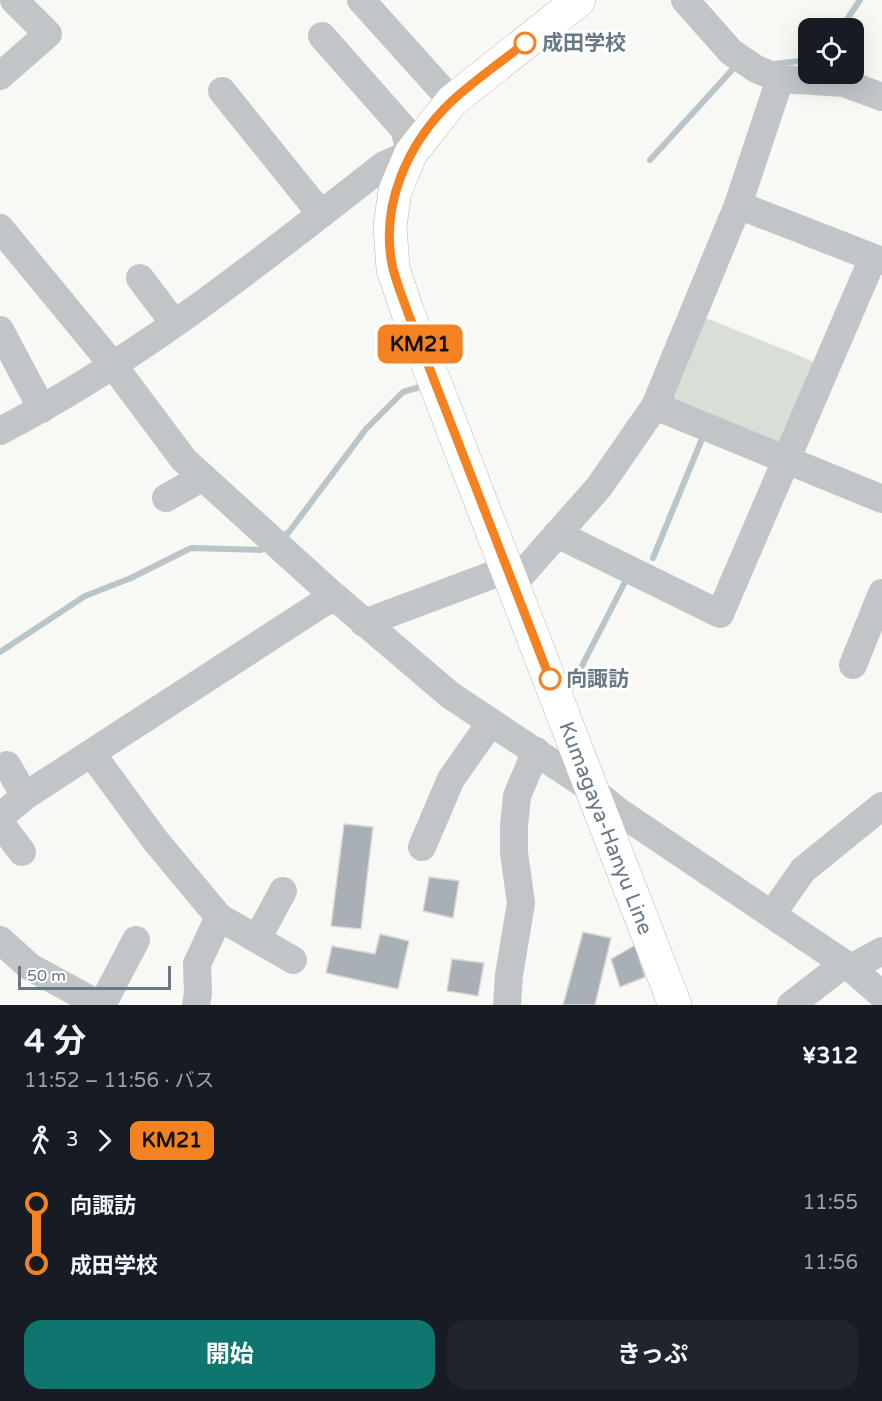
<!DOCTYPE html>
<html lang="ja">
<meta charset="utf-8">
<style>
:root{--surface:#171b24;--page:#20242c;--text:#f1f3f6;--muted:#9ea1a6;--accent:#0f766e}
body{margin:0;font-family:"Varela Round","Noto Sans JP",sans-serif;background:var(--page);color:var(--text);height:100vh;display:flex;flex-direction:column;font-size:22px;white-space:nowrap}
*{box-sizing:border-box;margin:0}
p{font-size:20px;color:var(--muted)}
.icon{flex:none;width:33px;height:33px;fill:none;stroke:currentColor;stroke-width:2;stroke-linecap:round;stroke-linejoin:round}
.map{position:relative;height:1005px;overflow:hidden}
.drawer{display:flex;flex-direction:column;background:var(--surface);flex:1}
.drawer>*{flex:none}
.badge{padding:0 12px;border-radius:9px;font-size:21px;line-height:39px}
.tools{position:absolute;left:798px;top:18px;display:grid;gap:12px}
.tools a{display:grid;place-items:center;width:66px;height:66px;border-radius:12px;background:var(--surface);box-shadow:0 6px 24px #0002;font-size:30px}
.scale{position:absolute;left:18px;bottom:15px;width:153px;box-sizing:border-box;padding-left:6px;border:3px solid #687985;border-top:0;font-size:16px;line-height:21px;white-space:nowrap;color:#687985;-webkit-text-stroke:4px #fff;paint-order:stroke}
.map>.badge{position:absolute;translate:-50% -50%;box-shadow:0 0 0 3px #fff}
.legs{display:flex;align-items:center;gap:9px;height:66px;padding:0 24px;font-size:20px}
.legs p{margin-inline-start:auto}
.overview{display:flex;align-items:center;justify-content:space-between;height:102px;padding:0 24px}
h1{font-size:33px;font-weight:700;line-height:45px}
.button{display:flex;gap:12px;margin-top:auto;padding:12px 24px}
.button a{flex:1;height:69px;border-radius:18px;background:var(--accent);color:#fff;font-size:24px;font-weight:700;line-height:69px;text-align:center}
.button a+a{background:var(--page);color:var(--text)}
ul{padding:0 24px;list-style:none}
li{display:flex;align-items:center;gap:21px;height:60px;font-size:22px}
li i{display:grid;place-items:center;width:9px;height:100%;margin:0 8px;background:currentColor}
li i::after{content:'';width:15px;height:15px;margin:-8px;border:4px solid;border-radius:50%;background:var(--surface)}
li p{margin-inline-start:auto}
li:first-child i{background:linear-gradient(#0000 50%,currentColor 0)}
li:last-child i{background:linear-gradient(currentColor 50%,#0000 0)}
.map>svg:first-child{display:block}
.green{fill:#d9ded6}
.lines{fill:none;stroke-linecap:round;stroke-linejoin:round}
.stream{stroke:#bac5c9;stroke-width:6}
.building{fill:#a8b0b6;stroke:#d9d9d7;stroke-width:1.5}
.major-casing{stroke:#b4b9bc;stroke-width:34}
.minor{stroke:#c1c5c8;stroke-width:28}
.major{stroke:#fff;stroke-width:33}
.line-1-casing{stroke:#fff;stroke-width:14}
.line-1{stroke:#f58220;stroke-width:9}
.stop-1-dot{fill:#fff;stroke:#f58220;stroke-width:3}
.labels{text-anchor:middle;stroke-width:6;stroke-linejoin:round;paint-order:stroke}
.stop-label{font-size:21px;font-weight:bold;fill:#687985;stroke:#fff;text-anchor:start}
.street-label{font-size:21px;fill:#687985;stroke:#fff}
</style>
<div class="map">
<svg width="882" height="1005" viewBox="0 0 882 1005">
<rect width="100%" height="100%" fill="#f8f8f5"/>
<polygon class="green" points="704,317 817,363 784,447 670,398"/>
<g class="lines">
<g class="stream">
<polyline points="841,28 860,0"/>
<polyline points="774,64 808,60"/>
<polyline points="650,160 733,69"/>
<polyline points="282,537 289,532 366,429 403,392 427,385"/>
<polyline points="653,558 704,434"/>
<polyline points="0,652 85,596 131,578 191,548 261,550 268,546"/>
<polyline points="568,693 625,582"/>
</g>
</g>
<g class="building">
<polygon points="344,824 373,827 361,929 331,926"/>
<polygon points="429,877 459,881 453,918 423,911"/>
<polygon points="583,932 611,938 595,1005 563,1005"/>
<polygon points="380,934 409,941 398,989 326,973 332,946 375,954"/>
<polygon points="635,945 645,977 620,987 611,959"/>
<polygon points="452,959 484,963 478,996 447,991"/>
</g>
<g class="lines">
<defs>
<path id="major" d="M579,0l-127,101 -41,52 -16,38 -5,35 3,43 15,44c90,230 177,462 267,692"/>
</defs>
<use href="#major" class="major-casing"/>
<g class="minor">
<polyline points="361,0 452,101"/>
<polyline points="685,0 731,52 756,69 780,79 844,83 882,97"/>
<polyline points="0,76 48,34 14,0"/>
<polyline points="222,91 321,214"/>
<polyline points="738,205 882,261"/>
<polyline points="0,228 113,365 184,460 335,597 450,695 590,788 618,811 851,968 882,995"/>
<polyline points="140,278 174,323"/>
<polyline points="0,330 42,409"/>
<polyline points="655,406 882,499"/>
<path d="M0,431c138,-71 261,-170 384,-266l27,-12 -7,-24 -82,-93"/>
<polyline points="166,498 203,477"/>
<polyline points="557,534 720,614 873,258"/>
<polyline points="514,583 599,487 655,406 738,205 780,79"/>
<polyline points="364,623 508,569"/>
<polyline points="853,665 882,593"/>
<polyline points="92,754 155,840 219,917 197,964 198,993 196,1005"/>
<polyline points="7,765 25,796"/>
<polyline points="0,817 25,796 318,606 335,597"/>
<polyline points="0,823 22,852"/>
<polyline points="422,847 451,779 491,722"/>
<polyline points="772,914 803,870 882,806"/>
<polyline points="219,917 293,960"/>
<polyline points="257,939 283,891"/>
<polyline points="0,940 30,967 100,1005"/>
<polyline points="851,968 882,951"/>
<polyline points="102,1005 136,940"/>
<polyline points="507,1005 509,975 521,903 514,853 514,826 517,796 536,751"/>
<polyline points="791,1005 844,964"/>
</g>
<use href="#major" class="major"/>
</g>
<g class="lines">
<defs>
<path id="line-1" d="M525,43c-24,19 -50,37 -72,57 -46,43 -74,107 -60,169 4,15 10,30 15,44l142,366"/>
</defs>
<use href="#line-1" class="line-1-casing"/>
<use href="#line-1" class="line-1"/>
</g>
<g class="stop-1-dot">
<circle cx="525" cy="43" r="10"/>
<circle cx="550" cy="679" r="10"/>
</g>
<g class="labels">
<g class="stop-label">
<text x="542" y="50">成田学校</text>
<text x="566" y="686">向諏訪</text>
</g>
<g class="street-label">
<text transform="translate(606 828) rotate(69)" y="7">Kumagaya-Hanyu Line</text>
</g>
</g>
</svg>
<div class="tools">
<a><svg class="icon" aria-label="locate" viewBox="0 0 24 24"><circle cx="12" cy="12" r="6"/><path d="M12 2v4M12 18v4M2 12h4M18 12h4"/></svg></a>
</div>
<div class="scale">50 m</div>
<b class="badge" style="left:420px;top:344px;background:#f58220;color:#111">KM21</b>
</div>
<section class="drawer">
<div class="overview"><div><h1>4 分</h1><p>11:52 – 11:56 · バス</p></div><b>¥312</b></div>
<div class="legs"><svg class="icon" aria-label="walk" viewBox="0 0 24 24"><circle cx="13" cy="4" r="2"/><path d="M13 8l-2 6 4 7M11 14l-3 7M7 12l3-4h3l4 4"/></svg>3<svg class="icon" aria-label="forward" viewBox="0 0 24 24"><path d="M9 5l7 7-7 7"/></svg><b class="badge" style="background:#f58220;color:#111">KM21</b></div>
<ul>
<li><i style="color:#f58220"></i><b>向諏訪</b><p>11:55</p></li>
<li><i style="color:#f58220"></i><b>成田学校</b><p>11:56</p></li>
</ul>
<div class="button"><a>開始</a><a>きっぷ</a></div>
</section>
